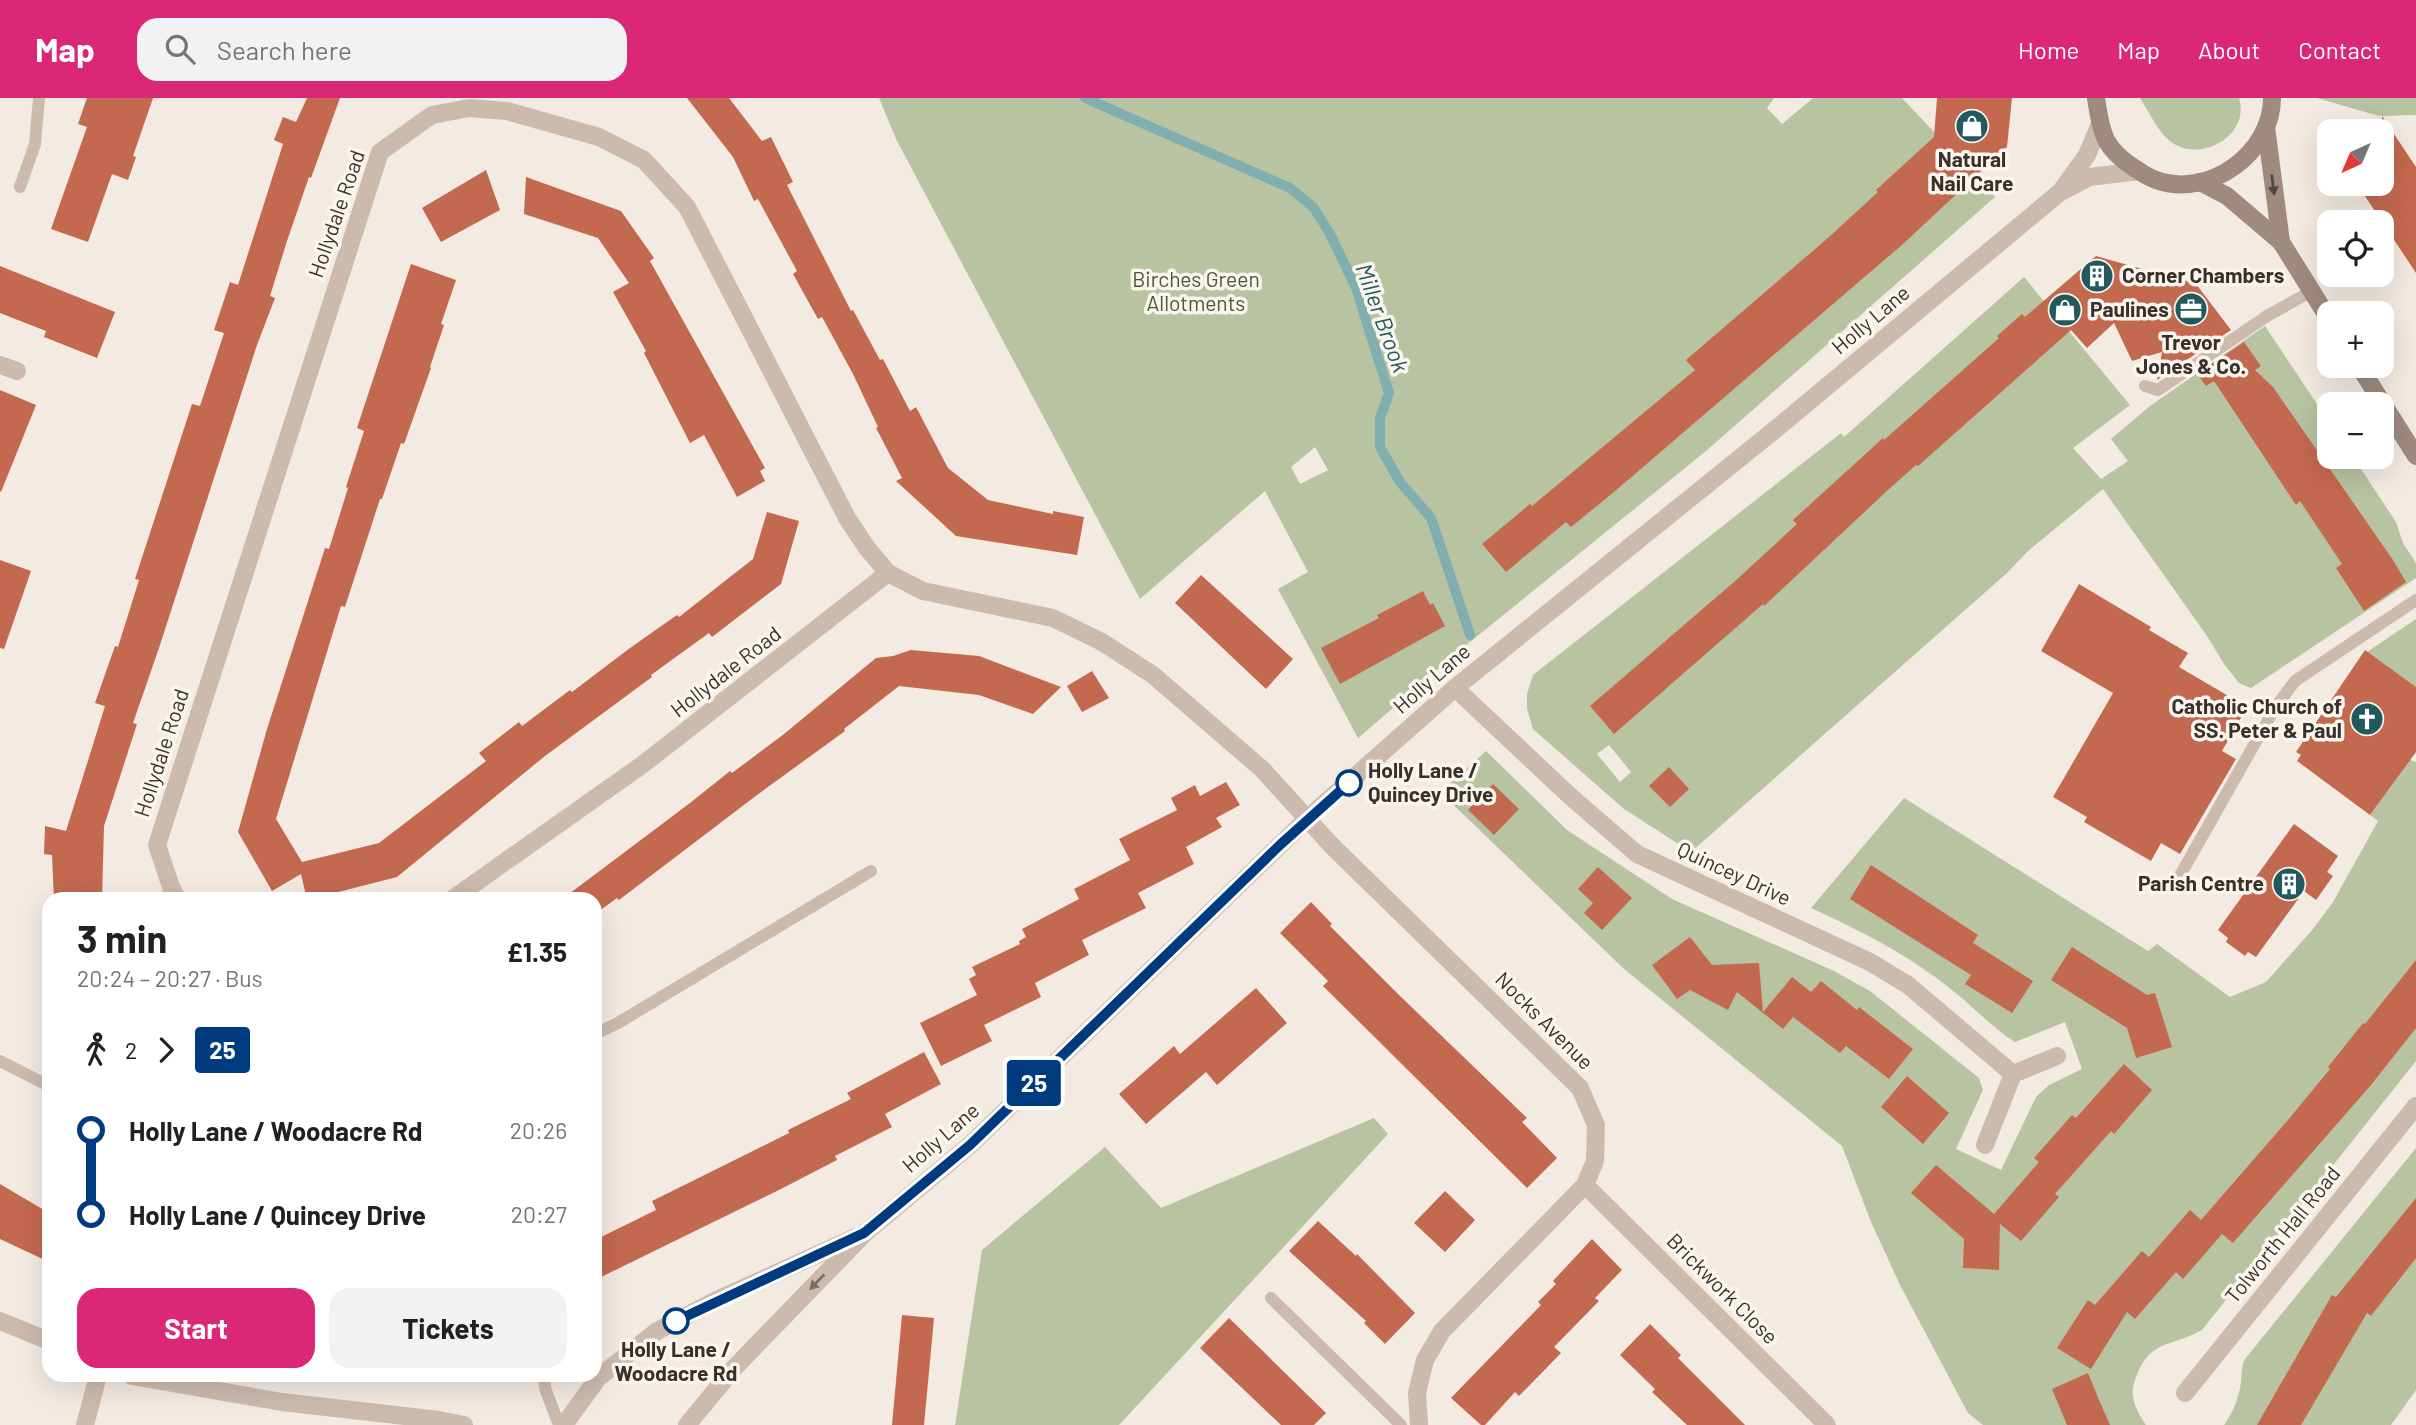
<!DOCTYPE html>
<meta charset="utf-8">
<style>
:root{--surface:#fff;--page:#f2f2f2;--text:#202124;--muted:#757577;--accent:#db2777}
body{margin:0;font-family:Barlow,sans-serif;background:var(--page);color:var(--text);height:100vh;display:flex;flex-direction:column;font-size:26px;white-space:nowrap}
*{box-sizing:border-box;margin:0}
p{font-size:23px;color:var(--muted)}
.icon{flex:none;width:38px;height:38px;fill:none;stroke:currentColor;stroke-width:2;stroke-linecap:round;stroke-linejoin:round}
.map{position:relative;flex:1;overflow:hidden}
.sheet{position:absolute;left:42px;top:794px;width:560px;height:490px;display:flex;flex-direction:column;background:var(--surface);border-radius:21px;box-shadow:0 7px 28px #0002}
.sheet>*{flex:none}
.badge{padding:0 14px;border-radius:5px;font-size:24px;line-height:46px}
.needle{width:46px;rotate:224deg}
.buttons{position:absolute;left:2317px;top:21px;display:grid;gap:14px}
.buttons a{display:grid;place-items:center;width:77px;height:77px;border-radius:14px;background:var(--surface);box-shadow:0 7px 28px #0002;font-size:35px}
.map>.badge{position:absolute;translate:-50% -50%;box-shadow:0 0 0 4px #fff}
.legs{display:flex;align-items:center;gap:10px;height:77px;padding:0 35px;font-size:23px}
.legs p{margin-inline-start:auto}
.head{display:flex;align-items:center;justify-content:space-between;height:119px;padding:0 35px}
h1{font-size:38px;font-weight:700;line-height:52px}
.cta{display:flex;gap:14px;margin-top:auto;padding:14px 35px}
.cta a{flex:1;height:80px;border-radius:21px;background:var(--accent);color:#fff;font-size:28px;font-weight:700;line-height:80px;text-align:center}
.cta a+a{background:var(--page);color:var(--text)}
ul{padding:0 35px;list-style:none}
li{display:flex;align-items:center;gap:24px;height:84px;font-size:26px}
li i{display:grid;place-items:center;width:10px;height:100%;margin:0 9px;background:currentColor}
li i::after{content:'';width:18px;height:18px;margin:-9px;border:5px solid;border-radius:50%;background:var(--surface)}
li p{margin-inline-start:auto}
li:first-child i{background:linear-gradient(#0000 50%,currentColor 0)}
li:last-child i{background:linear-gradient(currentColor 50%,#0000 0)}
header{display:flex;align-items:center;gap:42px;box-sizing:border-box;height:98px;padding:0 35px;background:var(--accent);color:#fff}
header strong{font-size:33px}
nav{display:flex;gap:38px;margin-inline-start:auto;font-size:24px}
.search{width:490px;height:63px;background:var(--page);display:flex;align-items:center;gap:18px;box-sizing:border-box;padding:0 24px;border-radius:21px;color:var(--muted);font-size:26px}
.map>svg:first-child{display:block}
.green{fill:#b8c3a1;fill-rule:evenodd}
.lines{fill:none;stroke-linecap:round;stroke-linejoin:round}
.stream{stroke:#81afb0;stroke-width:10}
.building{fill:#c3694f}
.lane{stroke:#ccbaad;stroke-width:12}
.street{stroke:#ccbaad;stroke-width:18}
.secondary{stroke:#a08a7e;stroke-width:18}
.oneway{fill:#544640}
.oneway2{fill:#7c6e66}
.line-1-casing{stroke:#fff;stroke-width:16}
.line-1{stroke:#003b80;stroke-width:10}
.stop-1-dot{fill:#fff;stroke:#003b80;stroke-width:3.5}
.labels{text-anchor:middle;stroke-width:7;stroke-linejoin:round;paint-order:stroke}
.poi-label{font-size:21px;font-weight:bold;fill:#3a302b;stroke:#faf5ee}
.street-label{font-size:21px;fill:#3a302b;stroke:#faf5ee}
.park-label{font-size:21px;fill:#4a5830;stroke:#faf5ee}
.stop-label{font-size:21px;font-weight:bold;fill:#3a302b;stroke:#faf5ee;text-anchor:start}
.water-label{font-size:23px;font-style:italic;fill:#21595c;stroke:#faf5ee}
</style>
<header>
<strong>Map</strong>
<div class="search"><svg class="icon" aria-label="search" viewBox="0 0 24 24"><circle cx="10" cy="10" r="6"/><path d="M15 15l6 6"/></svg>Search here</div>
<nav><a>Home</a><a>Map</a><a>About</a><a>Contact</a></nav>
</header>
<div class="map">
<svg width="2416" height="1327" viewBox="0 0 2416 1327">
<rect width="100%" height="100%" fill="#f3eae2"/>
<g class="green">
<path d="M879,0h895l-7,10 15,16 31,-26h89l93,99 -289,254 -241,195 -107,92 -80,-149 30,-17 -43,-81 -125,108 -244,-460zM1315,349l13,23 -28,14 -9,-17z"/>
<path d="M2140,0h99c11,35 -33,63 -63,47 -16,-8 -26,-32 -36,-47z"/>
<polygon points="2317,0 2416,0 2416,17 2379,18"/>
<path d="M2024,179l106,128 -57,43 28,31 27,-18 -17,-22 39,-33 115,-80 64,96v35h24l43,65 7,21 13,20v15l-165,110 -12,-5 -15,-19 -17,-28 -104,-147 -76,63 -20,21 -316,279 -67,-43 -91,-80 -6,-20v-15l6,-19 308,-242 3,4zM1609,647l22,27 -11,10 -23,-28z"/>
<polygon points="2416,521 2416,589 2367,554"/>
<path d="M1486,653l81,79 105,69 162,72 36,20 109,87 4,12 -27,59 45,21 35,-73 13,-12 33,-16 -17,-47 -50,20c-23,-14 -42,-36 -63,-52 -43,-35 -91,-59 -141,-82l93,-110 244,153 9,-7 73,53 36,-15 47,-53 20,-27 45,-81 -8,-6 40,-55 6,2v299l-214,269c-32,18 -52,8 -67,50 -6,16 1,31 11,45h-163l-15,-12 -68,-128 -29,-63 -29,-76 -218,-177 -184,-177z"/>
<polygon points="1374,1020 1388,1036 1119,1327 955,1327 982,1152 1105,1049 1161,1110"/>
<path d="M2416,1050v242l-25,35h-167c9,-12 15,-28 17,-43 1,-9 0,-15 4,-23z"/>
</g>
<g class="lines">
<polyline class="stream" points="1085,0 1290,90 1314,110 1330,136 1356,190 1389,295 1380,320 1380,349 1400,384 1431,420 1470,537"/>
</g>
<g class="building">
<polygon points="87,0 153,0 133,58 136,59 128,82 112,76 88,144 51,131 87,29 78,26"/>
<polygon points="307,0 340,0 311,80 309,79 287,143 270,198 275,200 257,247 159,550 133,625 137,626 104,728 102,802 54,802 52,757 44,756 45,728 66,733 105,608 95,605 115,548 118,549 139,482 135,481 192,306 200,308 224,235 214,232 230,184 238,187 276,68 283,46 274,42 283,19 296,24"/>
<polygon points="687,0 729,0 762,43 771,39 793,84 787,87 851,213 853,212 880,262 883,261 910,313 916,309 948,370 988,402 1053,416 1053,413 1084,419 1077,457 956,438 896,383 902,380 876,330 878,329 853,276 822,219 818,221 793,176 797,173 758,101 754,103 733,59"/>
<polygon points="1937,0 2012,0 2007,49 1903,146 1614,394 1571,429 1566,424 1506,474 1482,446 1530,406 1532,408 1695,272 1686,262 1829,139 1878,94 1876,92 1934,39"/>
<polygon points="2382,18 2416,69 2416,175 2357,86 2382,86"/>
<polygon points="486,72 500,112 441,144 422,110"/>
<polygon points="526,79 621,113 654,160 650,163 765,370 760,373 765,383 737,399 704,337 690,345 644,255 646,253 613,194 629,185 598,140 524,116"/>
<polygon points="2096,158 2196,186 2231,232 2157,282 2162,254 2132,263 2114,225 2087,250 2071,232 1918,368 1916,367 1889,391 1764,508 1763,506 1614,636 1590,608 1734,484 1797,426 1793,422 1883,340 1884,342 1999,240 1997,238 2022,216 2025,219 2033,212"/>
<polygon points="411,166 456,182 441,226 444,227 430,269 431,270 404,346 401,345 382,401 380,401 345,509 341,508 276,721 302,764 379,745 486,663 479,655 519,624 522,628 570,592 572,594 630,550 677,517 679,519 753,461 767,414 799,423 781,486 712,539 709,535 651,577 652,579 545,658 397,779 307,802 301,776 272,793 238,734 267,631 325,450 329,451 348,390 346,389 364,333 357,330"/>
<polygon points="0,168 115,214 97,260 44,239 46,233 0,215"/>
<polygon points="2244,244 2261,268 2255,272 2273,289 2393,462 2406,484 2364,513 2336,470 2342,466 2300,403 2296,407 2214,283 2206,288 2197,276"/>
<polygon points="0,292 36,307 1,394 0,393"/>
<polygon points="0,462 31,473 4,551 0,550"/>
<polygon points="1201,477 1293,561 1266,591 1175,505"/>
<polygon points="2079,486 2151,529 2149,532 2188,555 2179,569 2247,609 2222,653 2236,661 2180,756 2161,745 2151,763 2084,724 2087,719 2053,699 2113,595 2041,553"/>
<polygon points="1423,493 1430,507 1433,505 1445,528 1340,586 1321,550 1379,520 1377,517"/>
<polygon points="911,552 979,558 1061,589 1033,616 979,597 899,588 844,631 845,633 757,697 619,802 617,800 595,816 595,802 561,802 690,705 730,673 732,675 784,636 876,560 893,558"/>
<polygon points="2365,552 2416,589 2416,654 2370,717 2297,663 2301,657 2296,654"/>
<polygon points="1092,573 1109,600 1082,614 1067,588"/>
<polygon points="1669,669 1689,691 1670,709 1649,688"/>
<polygon points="1226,684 1240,707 1216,720 1222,729 1186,749 1194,766 1138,795 1146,810 1082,842 1089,857 1035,885 1041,899 984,927 992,943 941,968 920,925 977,897 969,881 976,877 972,869 1020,846 1019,843 1026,839 1022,831 1079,801 1074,791 1130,762 1119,741 1177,712 1171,700 1195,687 1200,698"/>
<polygon points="1493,686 1519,711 1494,737 1468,712"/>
<polygon points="2294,726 2338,758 2327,774 2333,778 2316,802 2304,793 2256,859 2248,854 2245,858 2226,844 2228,840 2218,832"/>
<polygon points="1871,767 1978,837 1973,845 2033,883 2012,915 1965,886 1971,877 1850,801"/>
<polygon points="1598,769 1632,800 1602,832 1584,815 1593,805 1578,791"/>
<polygon points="1311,804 1332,826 1330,828 1398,896 1527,1020 1522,1024 1557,1060 1527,1090 1323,888 1328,883 1280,835"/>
<polygon points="1690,839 1712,867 1759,865 1763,914 1792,879 1811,894 1821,883 1857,912 1859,909 1913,951 1889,981 1846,948 1840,955 1793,919 1783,931 1737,894 1728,912 1690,892 1677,901 1652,867"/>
<polygon points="2072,849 2147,897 2155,895 2172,949 2136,960 2127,930 2051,882"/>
<polygon points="2416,862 2416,930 2371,987 2233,1145 2222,1136 2183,1181 2176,1174 2135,1221 2127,1214 2091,1271 2057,1250 2088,1202 2095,1207 2142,1153 2149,1159 2190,1112 2201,1122 2288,1022 2330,971 2328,969 2363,925 2365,926"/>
<polygon points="1256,890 1287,925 1217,987 1206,974 1146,1026 1119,996 1174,948 1180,956"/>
<polygon points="924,954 941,986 885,1016 892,1029 835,1058 837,1062 779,1092 595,1182 595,1142 656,1112 652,1103 789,1035 788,1032 851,1001 847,995"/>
<polygon points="2124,966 2152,992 2114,1036 2111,1033 2055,1096 2059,1099 2021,1143 2000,1126 1999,1172 1963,1170 1964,1141 1911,1095 1936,1067 1994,1116 2039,1064 2034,1060 2072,1017 2076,1020"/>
<polygon points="1907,978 1949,1015 1923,1046 1881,1009"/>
<polygon points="0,1086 49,1115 49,1164 0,1141"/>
<polygon points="1445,1093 1475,1122 1445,1154 1414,1125"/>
<polygon points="2416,1100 2416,1160 2371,1218 2367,1215 2301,1327 2257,1327 2332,1197 2336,1199"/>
<polygon points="1318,1123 1356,1158 1357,1156 1415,1215 1385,1246 1364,1225 1366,1223 1289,1153"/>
<polygon points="1592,1141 1622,1172 1595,1200 1599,1203 1554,1249 1561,1255 1519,1298 1515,1294 1485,1327 1481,1327 1451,1300 1541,1207 1538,1204 1556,1186 1553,1183"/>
<polygon points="902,1217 934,1220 924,1327 892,1327"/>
<polygon points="1229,1220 1326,1315 1314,1327 1281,1327 1200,1250"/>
<polygon points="1650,1226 1681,1257 1678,1260 1745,1327 1687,1327 1652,1294 1655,1291 1620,1257"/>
<polygon points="2088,1275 2099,1302 2110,1327 2067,1327 2052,1291"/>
</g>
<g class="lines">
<g class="lane">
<polyline points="20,89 35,46 39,0"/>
<polyline points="2145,288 2158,292 2267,218 2312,193"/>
<polyline points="2174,788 2275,610 2295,583 2416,502"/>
<polyline points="595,936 618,925 871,773"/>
<polyline points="0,963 49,988"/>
<polyline points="1271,1200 1401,1327"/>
<polyline points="543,1278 546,1293 559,1327"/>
</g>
<g class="street">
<polyline points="2063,90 2087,57 2100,26"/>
<polyline points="0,267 17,273"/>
<polyline points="888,475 923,493 1053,520 1102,544 1153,577 1262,671 1332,748 1580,990 1596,1027 1595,1063 1585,1087 1442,1233 1425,1262 1417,1295 1419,1327"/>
<polyline points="1455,590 1571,699 1637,756 1870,864 1908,887 2013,976"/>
<polyline points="178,802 171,789 157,747 380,54 432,17 469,10 507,13 599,39 644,62 687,109 847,420 867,450 888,475 642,667 451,802"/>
<polyline points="1985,1047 2013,976 2057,958"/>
<polyline points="1585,1087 1827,1327"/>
<polyline points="0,1223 49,1243"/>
<polyline points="132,1278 282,1304 439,1322 464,1327"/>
<polyline points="2185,1295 2416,1008"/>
<polyline points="85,1327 98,1278"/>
<polyline points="564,1327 598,1280 657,1233 715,1203 856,1139"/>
<polyline points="687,1327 735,1269 865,1135 970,1047 1308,720 1455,590 1782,326 2059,95 2089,79 2140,73"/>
</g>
<g class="secondary">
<path d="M2096,0c2,14 4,29 10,42 6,11 16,20 27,27 7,5 15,10 23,13 53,19 116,-27 116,-82"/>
<polyline points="2266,29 2281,144"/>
<polyline points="2200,84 2227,98 2281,144 2329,221"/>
<polyline points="2359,268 2416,358"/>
</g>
</g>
<defs><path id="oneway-solid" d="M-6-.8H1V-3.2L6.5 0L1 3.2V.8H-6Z" transform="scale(1.75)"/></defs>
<use class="oneway" href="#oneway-solid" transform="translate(2273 87) rotate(83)"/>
<use class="oneway2" href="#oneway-solid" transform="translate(817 1184) rotate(134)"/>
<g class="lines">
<defs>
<polyline id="line-1" points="676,1223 864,1135 970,1047 1281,746 1349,685"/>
</defs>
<use href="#line-1" class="line-1-casing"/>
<use href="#line-1" class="line-1"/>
</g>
<defs>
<symbol id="shop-disc" viewBox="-11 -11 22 22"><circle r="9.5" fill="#21595c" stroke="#faf5ee"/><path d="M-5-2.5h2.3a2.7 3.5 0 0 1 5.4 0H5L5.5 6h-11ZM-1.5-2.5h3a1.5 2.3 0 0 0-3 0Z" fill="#fff"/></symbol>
<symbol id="building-disc" viewBox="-11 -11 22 22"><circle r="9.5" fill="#21595c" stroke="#faf5ee"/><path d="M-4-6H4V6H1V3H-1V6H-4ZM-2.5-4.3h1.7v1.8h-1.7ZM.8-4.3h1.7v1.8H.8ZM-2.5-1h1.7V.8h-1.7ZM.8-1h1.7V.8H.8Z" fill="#fff"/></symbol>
<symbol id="office-disc" viewBox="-11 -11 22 22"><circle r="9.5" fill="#21595c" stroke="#faf5ee"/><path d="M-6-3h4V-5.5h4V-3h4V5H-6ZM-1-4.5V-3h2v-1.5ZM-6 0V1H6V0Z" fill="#fff"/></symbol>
<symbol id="church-disc" viewBox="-11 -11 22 22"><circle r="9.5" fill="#21595c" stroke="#faf5ee"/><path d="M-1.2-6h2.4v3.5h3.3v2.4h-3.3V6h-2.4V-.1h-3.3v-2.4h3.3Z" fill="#fff"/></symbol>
</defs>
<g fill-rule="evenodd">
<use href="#shop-disc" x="1953" y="9" width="38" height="38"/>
<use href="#building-disc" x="2078" y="159" width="38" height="38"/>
<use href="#office-disc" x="2172" y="192" width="38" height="38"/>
<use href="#shop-disc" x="2046" y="193" width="38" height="38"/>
<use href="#church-disc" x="2348" y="602" width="38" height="38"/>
<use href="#building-disc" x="2270" y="767" width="38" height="38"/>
</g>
<g class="stop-1-dot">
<circle cx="1349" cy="685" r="12"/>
<circle cx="676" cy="1223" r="12"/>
</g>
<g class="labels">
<g class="poi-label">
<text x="1972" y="69">Natural<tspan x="1972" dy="24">Nail Care</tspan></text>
<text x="2122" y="185" text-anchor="start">Corner Chambers</text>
<text x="2090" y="219" text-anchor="start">Paulines</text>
<text x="2191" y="252">Trevor<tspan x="2191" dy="24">Jones &amp; Co.</tspan></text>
<text x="2342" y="616" text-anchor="end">Catholic Church of<tspan x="2342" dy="24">SS. Peter &amp; Paul</tspan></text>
<text x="2264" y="793" text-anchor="end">Parish Centre</text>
</g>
<g class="street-label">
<text transform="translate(337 116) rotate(-71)" y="7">Hollydale Road</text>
<text transform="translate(1871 222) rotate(-40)" y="7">Holly Lane</text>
<text transform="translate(726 574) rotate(-38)" y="7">Hollydale Road</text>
<text transform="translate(1432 581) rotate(-41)" y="7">Holly Lane</text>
<text transform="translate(162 655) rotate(-72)" y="7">Hollydale Road</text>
<text transform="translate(1734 776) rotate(25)" y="7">Quincey Drive</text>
<text transform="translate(1544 923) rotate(45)" y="7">Nocks Avenue</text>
<text transform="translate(941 1040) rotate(-41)" y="7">Holly Lane</text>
<text transform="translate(2283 1137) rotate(-51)" y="7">Tolworth Hall Road</text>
<text transform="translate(1722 1191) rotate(45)" y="7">Brickwork Close</text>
</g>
<g class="park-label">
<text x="1196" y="189">Birches Green<tspan x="1196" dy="24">Allotments</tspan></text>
</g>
<g class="stop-label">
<text x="1368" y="680">Holly Lane /<tspan x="1368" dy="24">Quincey Drive</tspan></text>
<text x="676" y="1259" text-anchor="middle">Holly Lane /<tspan x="676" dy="24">Woodacre Rd</tspan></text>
</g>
<g class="water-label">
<text transform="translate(1382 220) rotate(70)" y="8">Miller Brook</text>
</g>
</g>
</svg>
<div class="buttons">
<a><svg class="needle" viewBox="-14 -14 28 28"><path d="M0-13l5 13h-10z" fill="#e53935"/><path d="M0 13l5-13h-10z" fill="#757577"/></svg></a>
<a><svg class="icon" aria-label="locate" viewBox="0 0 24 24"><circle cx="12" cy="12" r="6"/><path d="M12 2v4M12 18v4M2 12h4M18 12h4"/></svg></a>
<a>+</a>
<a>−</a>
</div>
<b class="badge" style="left:1034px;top:985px;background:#003b80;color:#fff">25</b>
<section class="sheet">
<div class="head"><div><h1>3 min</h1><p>20:24 – 20:27 · Bus</p></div><b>£1.35</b></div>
<div class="legs"><svg class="icon" aria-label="walk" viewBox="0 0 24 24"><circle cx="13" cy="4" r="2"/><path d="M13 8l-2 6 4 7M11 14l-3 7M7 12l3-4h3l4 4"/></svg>2<svg class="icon" aria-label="forward" viewBox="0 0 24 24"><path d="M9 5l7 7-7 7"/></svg><b class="badge" style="background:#003b80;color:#fff">25</b></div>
<ul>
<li><i style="color:#003b80"></i><b>Holly Lane / Woodacre Rd</b><p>20:26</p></li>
<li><i style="color:#003b80"></i><b>Holly Lane / Quincey Drive</b><p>20:27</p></li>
</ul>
<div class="cta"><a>Start</a><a>Tickets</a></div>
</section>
</div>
